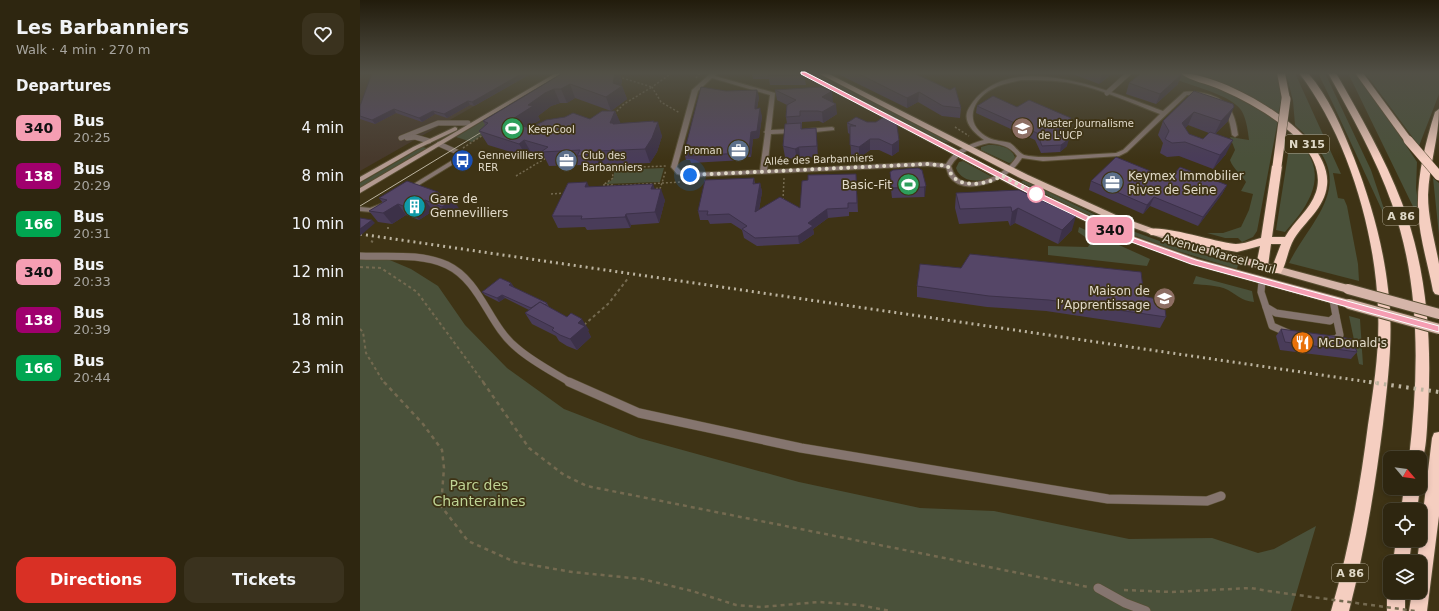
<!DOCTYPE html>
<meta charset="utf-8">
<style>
:root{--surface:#2e2610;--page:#3a321e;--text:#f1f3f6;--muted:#a7a59f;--line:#494330;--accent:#d93025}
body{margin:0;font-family:"DejaVu Sans",sans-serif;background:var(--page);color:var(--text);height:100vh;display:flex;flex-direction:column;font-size:15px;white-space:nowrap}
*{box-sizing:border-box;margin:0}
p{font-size:13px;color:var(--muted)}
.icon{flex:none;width:22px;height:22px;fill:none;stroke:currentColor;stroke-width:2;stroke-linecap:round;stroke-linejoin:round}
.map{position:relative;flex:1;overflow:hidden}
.panel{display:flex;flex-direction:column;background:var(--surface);width:360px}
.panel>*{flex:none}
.badge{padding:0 8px;border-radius:6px;font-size:14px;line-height:26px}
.needle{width:26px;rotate:119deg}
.controls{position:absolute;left:1023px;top:451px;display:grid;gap:8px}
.controls a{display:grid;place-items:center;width:44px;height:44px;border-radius:8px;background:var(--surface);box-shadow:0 2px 6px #0003,0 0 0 1px var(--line);font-size:20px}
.you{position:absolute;width:20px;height:20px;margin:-10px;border:3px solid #fff;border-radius:50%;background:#1a73e8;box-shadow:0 0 0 6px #1a73e833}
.map>.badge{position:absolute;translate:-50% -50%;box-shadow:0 0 0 2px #fff}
h2{padding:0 16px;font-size:15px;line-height:36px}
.round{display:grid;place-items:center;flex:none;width:42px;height:42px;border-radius:12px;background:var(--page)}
.headline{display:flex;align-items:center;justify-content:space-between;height:68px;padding:0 16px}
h1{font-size:19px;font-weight:600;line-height:30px}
.cta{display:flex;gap:8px;margin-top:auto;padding:8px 16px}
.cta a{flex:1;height:46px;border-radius:12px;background:var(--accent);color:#fff;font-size:16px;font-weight:600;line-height:46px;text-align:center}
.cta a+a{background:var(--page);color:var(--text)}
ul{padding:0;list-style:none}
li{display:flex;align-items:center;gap:12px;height:48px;padding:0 16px}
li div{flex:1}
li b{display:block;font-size:15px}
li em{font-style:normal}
li .badge{min-width:44px;font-weight:700;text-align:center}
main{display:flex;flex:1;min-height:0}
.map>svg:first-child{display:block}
.commercial{fill:#47392c}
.green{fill:#4a513a}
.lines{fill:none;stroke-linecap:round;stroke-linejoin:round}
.lane-far2-casing{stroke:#584e32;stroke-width:6}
.lane-far1-casing{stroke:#584e32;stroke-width:8}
.lane-casing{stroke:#584e32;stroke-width:10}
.street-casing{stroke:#584e32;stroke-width:2}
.secondary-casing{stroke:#584e32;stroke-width:2}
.primary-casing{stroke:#584e32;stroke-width:2}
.highway-casing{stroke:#584e32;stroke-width:2}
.path-far2{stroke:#746a50;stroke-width:1.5;stroke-dasharray:2 2;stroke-linecap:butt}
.path-far1{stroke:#746a50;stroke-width:2;stroke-dasharray:3 3;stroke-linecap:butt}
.path{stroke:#746a50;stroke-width:2.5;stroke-dasharray:4 4;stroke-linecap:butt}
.lane-far2{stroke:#85756f;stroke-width:5}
.lane-far1{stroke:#85756f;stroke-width:7}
.lane{stroke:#85756f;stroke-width:9}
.street{fill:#85756f;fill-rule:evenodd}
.secondary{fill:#b29990;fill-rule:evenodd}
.primary{fill:#d5b5a9;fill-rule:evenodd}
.highway{fill:#f5cec0;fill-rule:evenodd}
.tram{stroke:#bcb4a0;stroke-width:1}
.rail-far1{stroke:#bcb4a0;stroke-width:3;stroke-dasharray:2 4;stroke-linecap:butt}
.rail{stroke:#bcb4a0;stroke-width:4;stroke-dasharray:2.5 5;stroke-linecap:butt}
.primary-bridge-casing{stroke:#584e32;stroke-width:12;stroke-linecap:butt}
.highway-bridge-casing{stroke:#584e32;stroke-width:10;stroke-linecap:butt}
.path-bridge{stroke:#746a50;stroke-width:2.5;stroke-dasharray:4 4;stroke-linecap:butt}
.primary-bridge{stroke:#d5b5a9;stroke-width:10}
.highway-bridge{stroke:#f5cec0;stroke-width:9}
.wall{fill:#493c59;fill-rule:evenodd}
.shaded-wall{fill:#3c3148}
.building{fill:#554667;stroke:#3c3148}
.line{fill:#f59eb3;stroke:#fff}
.walk{stroke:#e0d9c8;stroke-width:4;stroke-dasharray:0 7.2}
.stop-dot{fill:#fff;stroke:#f59eb3;stroke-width:2}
.labels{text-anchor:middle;stroke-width:3.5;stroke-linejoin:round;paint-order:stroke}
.far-poi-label{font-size:10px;fill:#e0d9c8;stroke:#3e3315;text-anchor:start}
.far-street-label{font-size:10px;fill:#e0d9c8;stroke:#3e3315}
.shield{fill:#3e3315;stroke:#afa792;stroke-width:1}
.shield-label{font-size:11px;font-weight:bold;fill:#e0d9c8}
.poi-label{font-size:12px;fill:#e0d9c8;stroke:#3e3315;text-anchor:start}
.street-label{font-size:12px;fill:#e0d9c8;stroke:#3e3315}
.near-park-label{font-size:14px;fill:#bed394;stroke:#3e3315}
</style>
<main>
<section class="panel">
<div class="headline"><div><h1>Les Barbanniers</h1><p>Walk · 4 min · 270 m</p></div><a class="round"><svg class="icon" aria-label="heart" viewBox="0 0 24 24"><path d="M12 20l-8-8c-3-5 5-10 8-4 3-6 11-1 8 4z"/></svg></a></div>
<h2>Departures</h2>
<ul>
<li><span class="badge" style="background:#f59eb3;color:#111">340</span><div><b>Bus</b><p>20:25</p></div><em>4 min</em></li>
<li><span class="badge" style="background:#a0006e;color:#fff">138</span><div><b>Bus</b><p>20:29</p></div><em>8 min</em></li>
<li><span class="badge" style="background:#00a651;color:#fff">166</span><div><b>Bus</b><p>20:31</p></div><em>10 min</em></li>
<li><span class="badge" style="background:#f59eb3;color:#111">340</span><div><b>Bus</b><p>20:33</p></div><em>12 min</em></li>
<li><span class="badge" style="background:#a0006e;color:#fff">138</span><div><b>Bus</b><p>20:39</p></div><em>18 min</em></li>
<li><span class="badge" style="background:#00a651;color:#fff">166</span><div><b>Bus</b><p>20:44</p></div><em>23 min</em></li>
</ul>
<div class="cta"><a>Directions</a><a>Tickets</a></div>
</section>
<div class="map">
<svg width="1079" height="611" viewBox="0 0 1079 611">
<rect width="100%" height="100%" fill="#3e3315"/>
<polygon class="commercial" points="0,73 176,73 169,75 0,171"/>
<g class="green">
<polygon points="204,73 133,128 112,142 96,137"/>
<polygon points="450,73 456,73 591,143 584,142"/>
<path d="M818,73l46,18 54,29 -21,111 -4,6 -11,5 -4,-4h-13l-18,-5h16l18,-6 8,-17 4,-16 -12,-3 5,-9c-5,-8 -13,-13 -16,-22l5,-10 -5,-13 19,3c-1,-9 -3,-23 -8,-30 -10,-15 -49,-24 -66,-31z"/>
<polygon points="831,73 916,73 922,97 918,115 843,77"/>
<path d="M926,73h9l46,101 -8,-1 5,25 6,1 3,7 11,58 1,17 -70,-18c19,-39 62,-72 28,-116 -6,-8 -15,-15 -22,-22l-2,-24z"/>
<polygon points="958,73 965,73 1011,170 1025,212 1026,219 973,104"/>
<polygon points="988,73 998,73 1057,162 1056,188 1061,223"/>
<polygon points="1005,73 1079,73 1079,94 1059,146"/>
<path d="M931,136c9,5 12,8 17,17 18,29 -3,57 -23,79l-9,-2z"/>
<path d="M628,145c11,0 22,1 27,12l-2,5 -4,1 -28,-13v-3z"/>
<polygon points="62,147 67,148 0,188 0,183"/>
<path d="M603,161l29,16c-11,6 -31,6 -36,-9l3,-6z"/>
<path d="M304,168l-4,14 -55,2c9,-5 9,-5 9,-14z"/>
<polygon points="1073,178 1079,183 1079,235"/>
<polygon points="664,180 756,225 813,246 878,265 877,269 811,249 754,228 661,182"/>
<polygon points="719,227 790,259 787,266 688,255 688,246 728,247 731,241 718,232"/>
<polygon points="0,257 25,258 51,269 78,286 105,325 147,368 204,409 279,438 439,482 560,508 634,511 769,539 852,538 898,553 914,549 956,526 931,611 0,611"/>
<path d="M836,276l56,15 2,11c-14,-2 -15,-6 -26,-12 -10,-5 -24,-5 -35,-6z"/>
<polygon points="989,316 1000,319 1003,365 999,364"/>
</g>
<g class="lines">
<defs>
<g id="lane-far2">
<polyline points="747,93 769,73"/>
<polyline points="41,138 78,123 108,123"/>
<polyline points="47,138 55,137 69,141"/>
<polyline points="79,144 97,152"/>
</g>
<g id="lane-far1">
<path d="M0,256c28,1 61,-3 87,9 34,16 42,61 70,83 16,14 36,24 54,35"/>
<polyline points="902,281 901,292 906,307 916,313 970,321 976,316 973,300"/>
<polyline points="906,307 912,326 928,333"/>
<polyline points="970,339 976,339 980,335 976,316"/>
</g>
<g id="lane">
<polyline points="209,382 279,413 441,448 748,499 847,501 861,496"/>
<polyline points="738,588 765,603 786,611"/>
</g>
<g id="street">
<path d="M351,73h6l-2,3 60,17 -4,37 23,-1 3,2 -3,2 -23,1 -4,36 161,-8 18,2c8,-14 23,-20 38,-24 -10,-7 -23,-19 -15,-32 38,-63 142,-16 194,3l21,-19c6,-1 13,0 19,1 25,5 32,18 35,42l-3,2 -3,-2c-4,-31 -15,-38 -45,-40l-60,57 -8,4 -76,5 -21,-3c-4,6 -9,12 -15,16 -14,10 -46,21 -58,2 -1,-2 -2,-6 -3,-8l-18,-2 -238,11 -13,-3 -6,-7 21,-77zM352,78l58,17 -5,36 -1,1 1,1 -5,37 -70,3 -9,-2 -4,-4 21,-76zM662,80c16,0 33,0 49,3 31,6 60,20 89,31l-37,36 -7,3c-18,1 -35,2 -52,3 -13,1 -28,2 -40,-1 -5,-2 -9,-9 -14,-12 -7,-2 -15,-2 -21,-5 -25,-13 -19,-37 3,-49 9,-5 20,-7 30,-9zM629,143c11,1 21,3 28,13 -4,6 -7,10 -13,14 -11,9 -38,20 -49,5 -2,-3 -3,-6 -4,-9 8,-14 23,-20 38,-23z"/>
<polygon points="472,127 474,128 474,130 446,133 443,131 446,129"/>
<polygon points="97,150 104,155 100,160 51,190 47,190 47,188 96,158 98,155 94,152"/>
<polygon points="23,203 26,205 25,207 11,212 0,211 0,207 10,208"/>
</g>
<g id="secondary">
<polygon points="196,73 202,73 0,193 0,188"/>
<polygon points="95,127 97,128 97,130 57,149 0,182 0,177 53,147"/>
</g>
<g id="primary">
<polygon points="440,73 449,73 680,193 772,236 837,259 989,300 994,304 989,308 831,264 766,240 674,197"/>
<polygon points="458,73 467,73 668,175 758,216 841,246 988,285 993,289 988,293 835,250 752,220 662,179"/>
</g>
<g id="highway">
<path d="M820,73c44,0 153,61 147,112 -2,23 -22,36 -33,54 -6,10 -7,23 -13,34h-8l-2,-3 10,-26h-10l-3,22 -6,4 -6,-4 4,-20 -23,6 -34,-6 -38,-10 -14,-1 -5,-4c7,-10 75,13 90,13 8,0 17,-4 25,-6l11,-72 5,-3 5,3 -10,71h13c9,-16 25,-27 31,-45 15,-47 -62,-88 -97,-103 -11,-5 -29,-8 -39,-16z"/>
<polygon points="917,73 925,73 930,99 929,101 926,101 922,99"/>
<path d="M939,73h9c21,24 34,55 46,85 16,41 29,86 34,131 6,45 0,90 -5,135 -8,64 -18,125 -34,187h-18c18,-61 29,-123 37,-186 6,-39 12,-78 10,-117 -3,-78 -31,-173 -79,-235z"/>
<path d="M968,73h8c24,42 49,85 66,130 25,66 30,137 26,207 -1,12 -1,46 -8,53v-5h-11c10,-86 12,-172 -17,-254 -16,-46 -41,-89 -64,-131z"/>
<polygon points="995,73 1003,73 1051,138 1051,142 1045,142"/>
<path d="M1079,109c0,29 -10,57 -11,86 0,24 7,46 11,69 0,10 0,21 0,31l-4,-1 -2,-3c-5,-27 -14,-54 -15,-82 -1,-33 7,-65 17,-97z"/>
<polygon points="1079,432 1079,516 1067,611 1049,611 1052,592 1060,592 1060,562 1057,562 1072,438 1074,433"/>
<polygon points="1044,488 1060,488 1057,510 1041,510"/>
<polygon points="1036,540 1052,540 1049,562 1033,562"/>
<polygon points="1030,586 1030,592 1045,592 1045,611 1027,611 1027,592"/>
</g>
</defs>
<use href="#lane-far2" class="lane-far2-casing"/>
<use href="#lane-far1" class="lane-far1-casing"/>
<use href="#lane" class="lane-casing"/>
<use href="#street" class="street-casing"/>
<use href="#secondary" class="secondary-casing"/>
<use href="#primary" class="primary-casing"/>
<use href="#highway" class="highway-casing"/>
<g class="path-far2">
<polyline points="312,73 292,87 301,102 320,113"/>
<polyline points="336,78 340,73"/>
<polyline points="254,114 264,104 292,87 259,77"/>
<polyline points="595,127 609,136"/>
<polyline points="103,148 123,135"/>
<polyline points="244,169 252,168"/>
<polyline points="156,176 186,158"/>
<polyline points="253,185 243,185 253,178 252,168 306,166"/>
<polyline points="250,186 321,182"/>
<polyline points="292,189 301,188"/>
<polyline points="300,189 306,170"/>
<polyline points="191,194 205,193"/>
<polyline points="423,200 424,178"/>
</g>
<g class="path-far1">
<polyline points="75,214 80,211"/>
<polyline points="27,228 29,228"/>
<polyline points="11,241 13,242"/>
<polyline points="0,267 21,268 57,292 124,383"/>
<polyline points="224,325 249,303 269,277"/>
<polyline points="0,329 3,332 6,353 24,383"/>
</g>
<g class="path">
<polyline points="24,382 63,424 82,450 84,468 81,506 108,541 155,562 212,572 282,579 332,591 376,605 401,607 459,602 499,605 530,611"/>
<polyline points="123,382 169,448 204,475 227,486 728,587"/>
<polyline points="764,590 812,592 891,588 908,591"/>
</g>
<use href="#lane-far2" class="lane-far2"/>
<use href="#lane-far1" class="lane-far1"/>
<use href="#lane" class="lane"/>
<use href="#street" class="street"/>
<use href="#secondary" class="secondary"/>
<use href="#primary" class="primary"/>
<use href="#highway" class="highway"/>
<polyline class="tram" points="0,206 130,127"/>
<polyline class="rail-far1" points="0,234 1016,383"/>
<polyline class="rail" points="1009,382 1079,392"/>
<defs>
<g id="primary-bridge">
<polyline points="988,289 1079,314"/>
<polyline points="989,304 1079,329"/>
</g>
<g id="highway-bridge">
<polyline points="1048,140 1079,176"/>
<polyline points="917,166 926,99"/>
</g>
</defs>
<use href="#primary-bridge" class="primary-bridge-casing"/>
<use href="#highway-bridge" class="highway-bridge-casing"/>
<polyline class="path-bridge" points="908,591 1055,611"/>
<use href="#primary-bridge" class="primary-bridge"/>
<use href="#highway-bridge" class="highway-bridge"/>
</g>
<g class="wall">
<polygon points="12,73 170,73 170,74 114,106 110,105 87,118 75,114 62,122 36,113 15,124 0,119 0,106"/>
<polygon points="203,73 262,80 261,86 262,86 267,99 251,111 215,98 207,103 200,103 191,106 178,116 180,120 168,127 170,128 230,119 255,111 260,123 295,122 302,136 297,152 290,163 244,165 241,169 224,170 221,165 189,166 185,158 172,154 167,157 128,145 119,131 125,125 123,121"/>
<polygon points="392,73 442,73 444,75 446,85 410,85 409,79 393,79"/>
<polygon points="480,73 554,73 601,108 600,118 582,116 558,102 547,108 480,75"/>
<polygon points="710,73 753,73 739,84"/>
<polygon points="769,83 818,84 796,104 766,94"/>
<polygon points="415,90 473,102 472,102 477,114 463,123 459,121 442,122 442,129 456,128 458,157 440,158 437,160 425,157 423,146 427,124 426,117 427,105 417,100"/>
<path d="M834,91l34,30 -12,12 10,21 -13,15 -34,-13 -12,1 -7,-4 3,-10 -5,-8 5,-14zM828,125l21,8 -6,6 -14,-5 -4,-6z"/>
<polygon points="399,97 397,109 402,116 399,138 393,139 391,157 386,157 384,160 331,163 330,160 326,160 324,153"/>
<polygon points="617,106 657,107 710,125 698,134 707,146 700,152 681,153 675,140 616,113"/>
<polygon points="507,122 539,151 532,156 519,150 510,150 499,158 491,155 490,134 488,133 487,123"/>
<polygon points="562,170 565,196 564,197 532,198 530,181 530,172"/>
<polygon points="496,174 498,212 489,212 489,216 468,218 453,229 454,234 439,244 397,246 384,238 382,230 371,223 350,224 348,220 340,220 338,211 394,178 395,184 400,183 402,192 399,210 440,208 448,180"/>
<polygon points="810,179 867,185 862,194 838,226 790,206 783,214 729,190 731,181"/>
<polygon points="229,187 294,189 305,200 299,223 271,225 270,228 227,230 225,227 198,228 192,216"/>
<polygon points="659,190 712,230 698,244 655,223 650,226 648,221 599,224 595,208 596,193"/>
<polygon points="78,192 80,194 100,210 90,217 73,211 59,220 46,215 32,224 18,222 9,211 23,203 19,198"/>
<polygon points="151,283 154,287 153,288 187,303 189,307 229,330 228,331 231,337 217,350 207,346 199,341 196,336 172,324 165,313 169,310 145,298 139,302 125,295 122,292"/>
<polygon points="557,286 784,296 806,317 800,328 686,311 627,307 557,297"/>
<polygon points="921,329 997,352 991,359 920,350 916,336"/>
</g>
<g class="shaded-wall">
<polygon points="163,73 170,73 170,74 114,106 112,102"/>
<polygon points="255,73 259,73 262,80 260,88 262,86 267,99 251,111 246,97 253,83"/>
<polygon points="753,73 739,84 742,74"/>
<polygon points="822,74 818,84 796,104 800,94"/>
<polygon points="210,84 215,98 207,103 201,89"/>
<polygon points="194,89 200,103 191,106 178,116 180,120 156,135 148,122 168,105 185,93"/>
<polygon points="397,90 399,97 396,113 395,106"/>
<polygon points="472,91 473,102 463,107 462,97"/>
<polygon points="559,92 558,102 547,108 547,98"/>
<polygon points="108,101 110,105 87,118 84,114"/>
<polygon points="476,104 477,114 463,123 462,112"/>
<polygon points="874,107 868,121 854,135 861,121"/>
<polygon points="400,108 402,116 399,138 393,139 391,157 389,150 391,132"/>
<polygon points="34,109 36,113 15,124 12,120"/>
<polygon points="73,111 75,114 62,122 59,118"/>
<polygon points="255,111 261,124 257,133 250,123"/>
<polygon points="834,112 828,125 817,137 822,123"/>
<polygon points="711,118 710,125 692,139 694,132"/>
<polygon points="294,121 296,127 298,122 302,136 297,152 290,163 285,149"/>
<polygon points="456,128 457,139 458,157 457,146"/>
<polygon points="510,139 510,150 499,158 499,147"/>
<polygon points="709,139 707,146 700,152 701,145"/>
<polygon points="164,140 172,154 167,157 159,144"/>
<polygon points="539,140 539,151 532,156 532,145"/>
<polygon points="873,140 866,154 853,169 860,155"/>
<polygon points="439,147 440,158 437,160 435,149"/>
<polygon points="384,150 386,157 384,160 383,153"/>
<polygon points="238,151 244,165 241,169 235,155"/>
<polygon points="227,182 232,193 225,187"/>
<polygon points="400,183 402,192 397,221 395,212"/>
<polygon points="293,184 297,195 291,189"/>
<polygon points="867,185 862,194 838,226 843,217"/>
<polygon points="566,186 565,196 564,197 564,187"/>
<polygon points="301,189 305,200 299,223 295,212"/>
<polygon points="794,197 790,206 783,214 787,205"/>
<polygon points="93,199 100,210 90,217 82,207"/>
<polygon points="65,200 73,211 59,220 51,209"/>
<polygon points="38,204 46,215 32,224 23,213"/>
<polygon points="658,208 655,223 650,226 652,212"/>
<polygon points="467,209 468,218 453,229 454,234 439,244 438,236 448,223"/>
<polygon points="266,214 271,225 270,228 265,217"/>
<polygon points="716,216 712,230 698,244 702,230"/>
<polygon points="12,220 15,223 0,236 0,229"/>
<polygon points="151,283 154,287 152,289 149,285"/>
<polygon points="142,295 145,298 139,302 137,298"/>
<polygon points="222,319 229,330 228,331 231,337 217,350 210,339 218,323"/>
</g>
<g class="building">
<polygon points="12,73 163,73 112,102 108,101 84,114 73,111 59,118 34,109 12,120 0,116 0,106"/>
<polygon points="203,73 255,73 253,83 262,86 246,97 210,84 201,89 194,89 185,93 168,105 173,106 148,122 170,128 186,120 205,117 213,113 230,119 242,111 255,111 250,123 253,123 253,124 294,121 293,122 298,122 292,138 285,149 238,151 235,155 217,156 220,150 181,152 188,147 164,140 159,144 119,131 128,123 123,121"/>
<polygon points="409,73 442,73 444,75 408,75"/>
<polygon points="497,73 554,73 590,90 595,87 601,108 583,106 559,92 547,98"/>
<polygon points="781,73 820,73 822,74 800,94 769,83"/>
<polygon points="341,87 366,91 397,90 395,106 395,109 400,108 397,131 391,132 389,150 384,150 383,153 328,156 330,153 324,153"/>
<polygon points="461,87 472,91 462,97 476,104 462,112 458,111 440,111 440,116 426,117 427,105 436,100 415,90"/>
<polygon points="834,91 873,104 874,107 861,121 834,112 822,123 829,134 843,139 850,132 873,140 860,155 825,142 812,143 805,139 809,131 803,121"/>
<polygon points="633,96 657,107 669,100 711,118 694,132 709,139 701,145 682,146 677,133 617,106"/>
<polygon points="527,115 536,119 539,140 532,145 519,139 510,139 499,147 490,145 490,126 496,126 487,123 496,117 507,122 516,122"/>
<polygon points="441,123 441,129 456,128 457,146 439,147 435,149 423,146 425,124"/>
<polygon points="756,157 810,179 820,167 867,185 843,217 794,197 787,205 731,181"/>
<polygon points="558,168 562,170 566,186 564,187 532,188 530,172 533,170"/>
<polygon points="496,174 497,203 488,203 488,208 467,209 448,223 453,226 438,236 395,238 382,229 387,226 369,214 347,215 348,211 338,211 345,180 394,178 393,184 400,183 395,212 420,197 440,208 442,181 448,180 448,175"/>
<polygon points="47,181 78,192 76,193 93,199 82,207 65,200 51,209 38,204 23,213 9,211 27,200 19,198"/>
<polygon points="227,182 225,187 293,184 291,189 301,189 295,212 266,214 265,217 221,219 222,216 192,216 208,183"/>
<polygon points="659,190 716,216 702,230 658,208 652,212 651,207 600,209 596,193"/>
<polygon points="0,218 12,220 0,229"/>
<polygon points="610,254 781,272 784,296 804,301 806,317 689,300 629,296 557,286 560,264 601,268"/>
<polygon points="140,278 151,283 149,285 187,303 185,305 180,302 171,308 142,295 137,298 122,292"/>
<polygon points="180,302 207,317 211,313 222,319 218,323 225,326 210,339 200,335 192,330 194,328 165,313"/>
<polygon points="921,329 973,336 992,339 997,352 925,342"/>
</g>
<linearGradient id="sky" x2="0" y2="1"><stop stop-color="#221c0c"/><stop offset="0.46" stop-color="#525046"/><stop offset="1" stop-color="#525046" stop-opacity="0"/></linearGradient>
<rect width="1079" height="159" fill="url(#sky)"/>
<polygon class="line" points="441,72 445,72 679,193 771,237 836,260 1079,326 1079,332 831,264 766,240 674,196 441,74"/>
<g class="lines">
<path class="walk" d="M330,175l238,-11 20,2c5,25 38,19 54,10l34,18"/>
</g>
<defs>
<symbol id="stadium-disc" viewBox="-11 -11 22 22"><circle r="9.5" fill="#2e9e5b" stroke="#3e3315"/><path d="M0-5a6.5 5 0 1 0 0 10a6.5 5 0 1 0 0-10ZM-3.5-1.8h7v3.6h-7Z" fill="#fff"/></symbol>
<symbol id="university-disc" viewBox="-11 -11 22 22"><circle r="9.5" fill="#8d6e63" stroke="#3e3315"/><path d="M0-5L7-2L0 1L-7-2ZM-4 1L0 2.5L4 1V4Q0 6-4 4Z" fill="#fff"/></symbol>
<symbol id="office-disc" viewBox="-11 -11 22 22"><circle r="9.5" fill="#5c6f8a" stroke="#3e3315"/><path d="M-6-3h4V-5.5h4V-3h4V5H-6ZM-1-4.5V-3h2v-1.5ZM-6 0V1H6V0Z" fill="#fff"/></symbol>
<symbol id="bus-disc" viewBox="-11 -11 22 22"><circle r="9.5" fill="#1a4fb4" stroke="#3e3315"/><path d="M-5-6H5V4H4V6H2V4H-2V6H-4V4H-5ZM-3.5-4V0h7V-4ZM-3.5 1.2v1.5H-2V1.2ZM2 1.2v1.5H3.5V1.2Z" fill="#fff"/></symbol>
<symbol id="building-disc" viewBox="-11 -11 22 22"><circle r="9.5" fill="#0f9aa8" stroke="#3e3315"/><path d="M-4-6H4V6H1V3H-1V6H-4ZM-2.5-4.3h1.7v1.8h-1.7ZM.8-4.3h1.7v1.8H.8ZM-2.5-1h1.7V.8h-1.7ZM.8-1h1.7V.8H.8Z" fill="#fff"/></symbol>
<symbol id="restaurant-disc" viewBox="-11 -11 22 22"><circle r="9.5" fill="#e8710a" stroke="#3e3315"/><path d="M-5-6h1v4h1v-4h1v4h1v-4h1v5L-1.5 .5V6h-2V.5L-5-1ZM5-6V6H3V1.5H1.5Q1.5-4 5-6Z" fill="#fff"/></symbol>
</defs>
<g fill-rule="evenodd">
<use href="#stadium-disc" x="140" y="116" width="25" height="25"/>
<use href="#university-disc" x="650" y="116" width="25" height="25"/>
<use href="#office-disc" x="366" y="138" width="25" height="25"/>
<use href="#bus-disc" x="90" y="148" width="25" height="25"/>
<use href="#office-disc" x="194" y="148" width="25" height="25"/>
<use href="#office-disc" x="740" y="170" width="25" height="25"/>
<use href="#stadium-disc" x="536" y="172" width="25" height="25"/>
<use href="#building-disc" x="42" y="194" width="25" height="25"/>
<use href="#university-disc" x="792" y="286" width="25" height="25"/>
<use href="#restaurant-disc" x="930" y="330" width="25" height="25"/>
</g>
<circle class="stop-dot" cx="676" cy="194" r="8"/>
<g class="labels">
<g class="far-poi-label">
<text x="678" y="127">Master Journalisme<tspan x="678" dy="12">de L'UCP</tspan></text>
<text x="168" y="133">KeepCool</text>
<text x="362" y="154" text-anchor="end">Proman</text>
<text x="118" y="159">Gennevilliers<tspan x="118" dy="12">RER</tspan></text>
<text x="222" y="159">Club des<tspan x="222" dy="12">Barbanniers</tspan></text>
</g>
<g class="far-street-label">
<text transform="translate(459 159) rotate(-2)" y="4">Allée des Barbanniers</text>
</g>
<g class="shield">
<rect x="925" y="135" width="44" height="18" rx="3"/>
<rect x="1023" y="207" width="36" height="18" rx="3"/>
<rect x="972" y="564" width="36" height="18" rx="3"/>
</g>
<g class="shield-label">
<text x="947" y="148">N 315</text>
<text x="1041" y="220">A 86</text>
<text x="990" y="577">A 86</text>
</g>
<g class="poi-label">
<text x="768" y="180">Keymex Immobilier<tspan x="768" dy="14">Rives de Seine</tspan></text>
<text x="532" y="189" text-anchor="end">Basic-Fit</text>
<text x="70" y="203">Gare de<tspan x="70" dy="14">Gennevilliers</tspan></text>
<text x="790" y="295" text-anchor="end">Maison de<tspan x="790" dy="14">l’Apprentissage</tspan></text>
<text x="958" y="347">McDonald's</text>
</g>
<g class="street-label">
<text transform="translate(859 254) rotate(16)" y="4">Avenue Marcel Paul</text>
</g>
<g class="near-park-label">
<text x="119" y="490">Parc des<tspan x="119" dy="16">Chanteraines</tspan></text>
</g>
</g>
</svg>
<div class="controls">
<a><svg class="needle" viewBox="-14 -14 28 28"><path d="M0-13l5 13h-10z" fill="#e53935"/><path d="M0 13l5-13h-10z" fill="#a7a59f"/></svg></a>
<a><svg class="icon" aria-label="locate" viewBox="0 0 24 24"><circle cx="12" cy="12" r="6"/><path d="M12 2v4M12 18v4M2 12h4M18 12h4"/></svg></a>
<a><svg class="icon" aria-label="layers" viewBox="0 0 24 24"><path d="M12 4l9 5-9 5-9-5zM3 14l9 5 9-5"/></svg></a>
</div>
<div class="you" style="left:330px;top:175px"></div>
<b class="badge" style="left:750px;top:230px;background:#f59eb3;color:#111">340</b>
</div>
</main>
